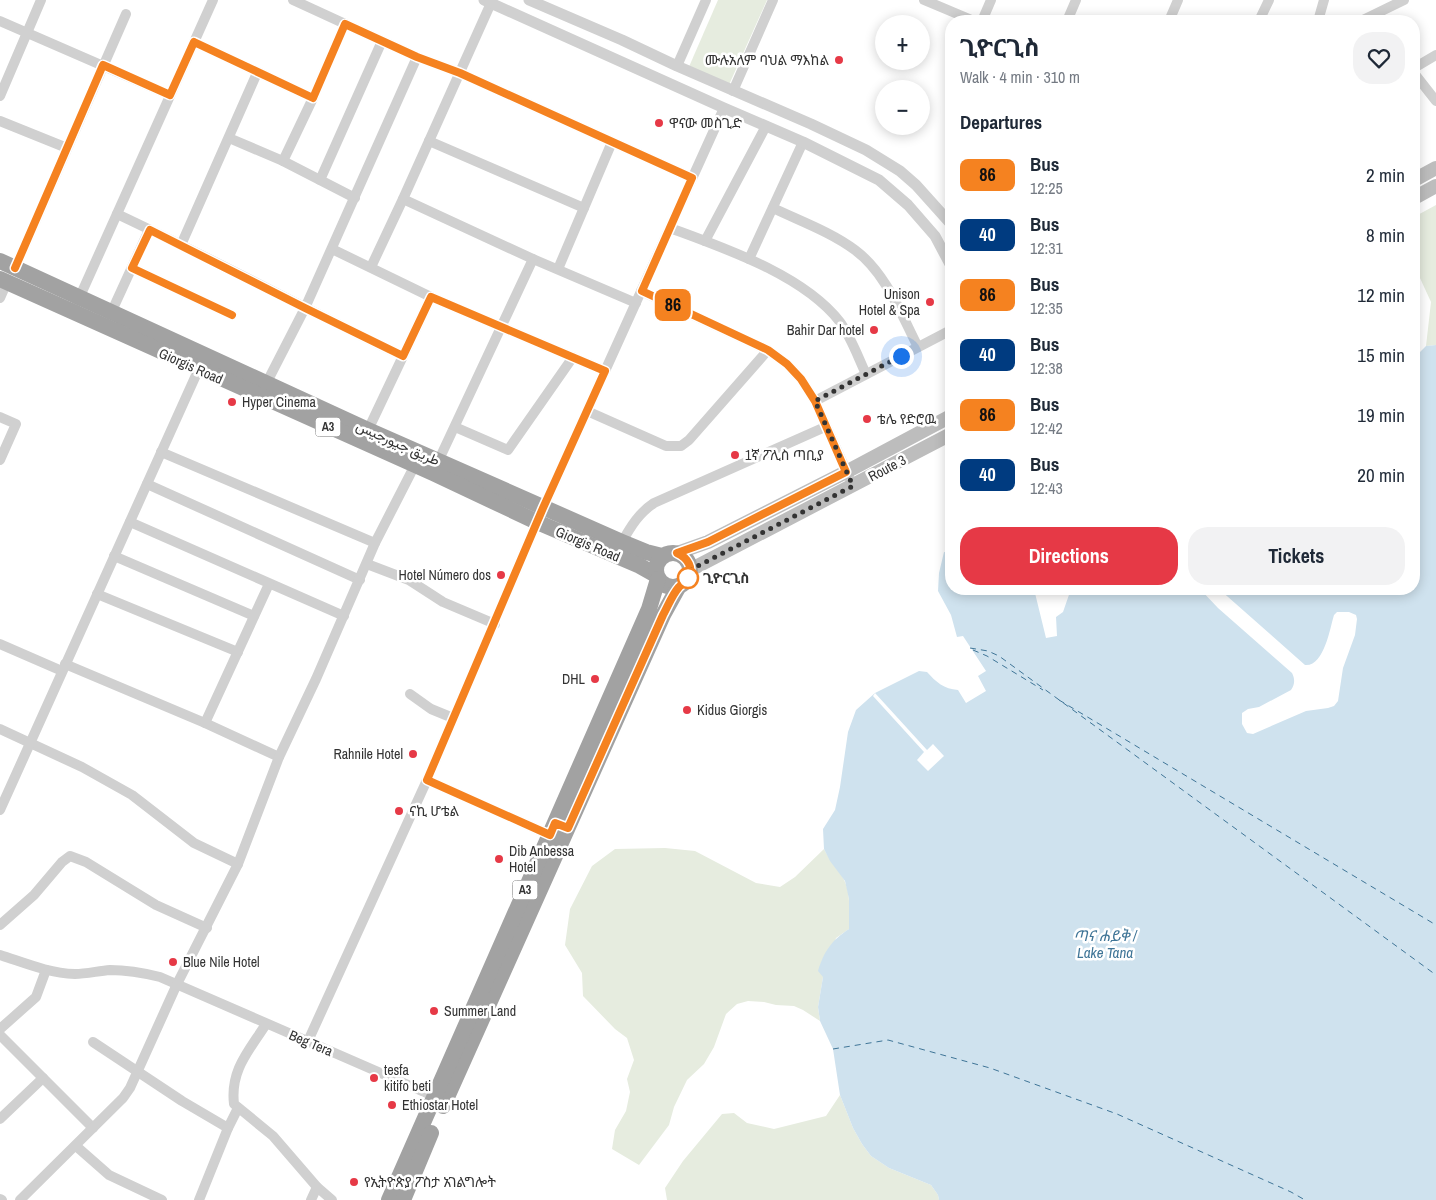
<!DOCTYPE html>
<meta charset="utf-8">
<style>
:root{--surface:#fff;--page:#f2f2f3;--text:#1f2937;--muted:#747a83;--accent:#e63946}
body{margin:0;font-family:"Archivo Narrow",Vazirmatn,"Noto Sans Ethiopic",sans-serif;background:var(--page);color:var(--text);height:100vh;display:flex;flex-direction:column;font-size:19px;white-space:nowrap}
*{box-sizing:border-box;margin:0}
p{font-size:16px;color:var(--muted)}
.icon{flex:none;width:28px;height:28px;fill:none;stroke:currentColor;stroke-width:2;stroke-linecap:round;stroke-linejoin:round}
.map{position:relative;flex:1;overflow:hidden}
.sheet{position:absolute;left:945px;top:15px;width:475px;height:580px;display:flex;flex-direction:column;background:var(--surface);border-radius:20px;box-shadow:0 2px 12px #0003}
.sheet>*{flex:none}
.badge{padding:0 10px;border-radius:8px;font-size:18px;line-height:32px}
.controls{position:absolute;left:875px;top:15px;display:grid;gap:10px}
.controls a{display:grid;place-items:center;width:55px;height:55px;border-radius:50%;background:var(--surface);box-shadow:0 2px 12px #0003;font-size:25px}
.you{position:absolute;width:25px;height:25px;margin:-12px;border:4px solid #fff;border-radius:50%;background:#1a73e8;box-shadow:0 0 0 8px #1a73e833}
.map>.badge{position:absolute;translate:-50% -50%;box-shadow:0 0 0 2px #fff}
h2{padding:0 15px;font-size:19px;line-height:45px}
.round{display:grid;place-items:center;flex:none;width:52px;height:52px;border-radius:20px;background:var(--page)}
.overview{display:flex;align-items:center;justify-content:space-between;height:85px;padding:0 15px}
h1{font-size:24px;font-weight:700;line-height:38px}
.action{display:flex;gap:10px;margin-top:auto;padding:10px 15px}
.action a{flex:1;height:58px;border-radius:20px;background:var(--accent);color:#fff;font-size:20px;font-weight:700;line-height:58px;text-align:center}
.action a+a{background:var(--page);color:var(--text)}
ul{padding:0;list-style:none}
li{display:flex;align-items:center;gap:15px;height:60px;padding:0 15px}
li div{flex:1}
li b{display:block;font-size:19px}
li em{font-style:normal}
li .badge{min-width:55px;font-weight:700;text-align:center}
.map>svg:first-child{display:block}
.green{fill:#e6ecdf}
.water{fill:#cfe2ee}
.pier{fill:#fff}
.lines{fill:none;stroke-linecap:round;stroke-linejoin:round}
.ferry{stroke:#3f7597;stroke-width:1;stroke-dasharray:6 5;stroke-linecap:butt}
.minor{stroke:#d0d0d0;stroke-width:10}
.tertiary{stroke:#d0d0d0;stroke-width:11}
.secondary{stroke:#bdbdbd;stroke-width:14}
.trunk{stroke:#a2a2a2;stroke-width:16}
.line-casing{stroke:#fff;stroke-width:11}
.line{stroke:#f58220;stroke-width:8}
.walk{stroke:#333;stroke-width:5;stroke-dasharray:0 9}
.poi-dot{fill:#e63946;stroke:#fff;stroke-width:2}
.stop-dot{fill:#fff;stroke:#f58220;stroke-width:2.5}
.labels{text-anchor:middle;stroke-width:5;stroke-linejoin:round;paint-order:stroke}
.shield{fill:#fff;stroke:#707070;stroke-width:1}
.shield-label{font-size:12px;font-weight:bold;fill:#333}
.poi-label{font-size:14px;fill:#333;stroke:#fff;text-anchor:start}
.street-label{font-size:14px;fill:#333;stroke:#fff}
.stop-label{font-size:14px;font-weight:bold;fill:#333;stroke:#fff;text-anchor:start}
.water-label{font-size:15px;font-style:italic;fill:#3f7597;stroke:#fff}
</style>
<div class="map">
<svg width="1436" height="1200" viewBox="0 0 1436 1200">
<rect width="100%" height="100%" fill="#fff"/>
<g class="green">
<polygon points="718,0 767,0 728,87 688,69"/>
<polygon points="1436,205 1436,345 1426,346 1431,302 1414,265 1414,217"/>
<path d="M665,848l30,3 61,32 24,4 15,-10 29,-28c5,11 18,24 21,33 6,14 4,32 4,47l-13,9 -13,39 -5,30 2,14 -17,-11 -9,-4 -18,-1 -12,-3 -16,-1 -11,3 -11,10 -12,33 -10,17 -17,16 -13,27 -5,18 -30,40 -27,-16 3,-19 11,-19 4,-19 -3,-13 7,-19 -7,-22 -12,-9 -32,-33 -1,-23 -17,-28 5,-36 22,-43 23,-17z"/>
<polygon points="840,1095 853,1128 862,1144 871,1156 889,1168 931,1185 938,1195 939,1200 667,1200 665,1188 683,1161 722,1114 734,1113 747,1123 774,1129 826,1116"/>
</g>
<path class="water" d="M1436,345v855h-497l-1,-5 -7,-10 -42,-17 -18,-12 -9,-12 -9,-16 -13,-33 -7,-46 -13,-28 -2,-14 5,-30 -5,-6c6,-20 14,-31 31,-42v-30l-4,-18 -15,-20 -6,-12 -1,-20 12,-19 5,-23 8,-55 8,-22 19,-17 44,-22 8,1c9,10 17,17 31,18l8,13 20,-12 -8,-15 8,-5 -23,-35 -6,1 -6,-22 -13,-24 1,-18 5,-21 7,1v36h83l12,49 11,-2 -1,-19 7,-5 8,-23h129l18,19 74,65c3,6 3,11 -1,17l-32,17 -11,2 -6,4v11l5,9 6,1 53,-23 22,-3 6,-2 4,-5 5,-33 12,-33 2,-16 -1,-4 -7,-3h-12l-3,3c-4,13 -10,52 -29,50l-86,-76h195v-231l12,-12z"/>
<polygon class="pier" points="875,693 927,750 933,744 944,756 928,771 917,760 924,752 873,696"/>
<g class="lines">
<g class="ferry">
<polyline points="970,648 988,651 999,656 1436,975"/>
<polyline points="973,650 987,656 1043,690"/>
<polyline points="1059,700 1436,925"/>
<polyline points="833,1049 888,1040 990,1068 1117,1114 1291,1192 1305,1200"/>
</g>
<g class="minor">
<polyline points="293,0 417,57 460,73 692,178"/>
<polyline points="924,0 974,21"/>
<polyline points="0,21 170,95"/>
<polyline points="982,21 991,0"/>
<polyline points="1067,21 1076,0"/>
<polyline points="1169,21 1178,0"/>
<polyline points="1259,21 1269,0"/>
<polyline points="1318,21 1324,0"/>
<polyline points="1361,21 1404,0"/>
<polyline points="194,42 313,98"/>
<polyline points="677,66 706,0"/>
<polyline points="1414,68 1436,55"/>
<polyline points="1414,73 1436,101"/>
<polyline points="733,91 773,0"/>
<polyline points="0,96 41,0"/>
<polyline points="0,121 67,148"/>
<polyline points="229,138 283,161 355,198"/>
<polyline points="429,141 584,208"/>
<polyline points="283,161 313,98 345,24"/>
<polyline points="320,180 382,41"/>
<polyline points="403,199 533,259 636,303"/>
<path d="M773,208c27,13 58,24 82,42 31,23 46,64 63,97"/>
<path d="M117,214c96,45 190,96 286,142"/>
<path d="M670,228c54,20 134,47 170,94 11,15 18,35 26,52"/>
<polyline points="705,241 766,126"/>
<polyline points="181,245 257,73"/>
<polyline points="332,249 431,297 605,371"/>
<polyline points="749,259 803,142"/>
<polyline points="371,267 403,199 491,3"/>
<polyline points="15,268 126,14"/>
<polyline points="132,268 232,315"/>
<polyline points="558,269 612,142"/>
<polyline points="641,291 768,350 787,364 801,379 815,401 853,486"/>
<polyline points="0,298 7,282"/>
<polyline points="77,303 213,0"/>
<polyline points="111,313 149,230"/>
<polyline points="266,384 305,308 417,57"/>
<polyline points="815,401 951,330"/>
<polyline points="587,411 666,446 681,446 689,440 768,350"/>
<polyline points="0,417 16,424 0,460"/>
<polyline points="455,427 508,450 573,357"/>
<polyline points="368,430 431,297"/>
<polyline points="161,452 375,543"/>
<polyline points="436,466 533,259"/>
<polyline points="147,484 360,580"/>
<polyline points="130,522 344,616"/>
<path d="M622,542c9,-16 17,-29 32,-39l171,-76"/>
<polyline points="114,556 254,616"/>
<polyline points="367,564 409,580 443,602 495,624"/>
<polyline points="97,594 238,652"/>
<polyline points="0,644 62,671"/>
<polyline points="65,664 205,723 279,757"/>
<polyline points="410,694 431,709 453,718"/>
<polyline points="205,723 269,584"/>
<polyline points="0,729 82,767 132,795 194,843 238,864"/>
<polyline points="427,780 550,835"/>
<polyline points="0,810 201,364"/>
<polyline points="0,925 34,895 62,862 70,856 86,862 156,905 207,928"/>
<path d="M0,955c25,8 48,18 75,19 11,0 23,-3 35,-4 16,0 34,3 50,7l278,121"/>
<path d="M266,1024c-17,27 -36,46 -32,80l39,32 44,51 15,13"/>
<polyline points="0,1029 36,997 46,970"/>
<polyline points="0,1035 93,1128"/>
<polyline points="308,1041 427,780 543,508 724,108"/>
<polyline points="93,1042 182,1101 228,1128"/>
<polyline points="0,1119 43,1078"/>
<polyline points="76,1146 109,1175 162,1200"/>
<polyline points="0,1199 2,1200"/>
<polyline points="20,1200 123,1098 130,1088 177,984 238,864 279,757 316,679 375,543 417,461"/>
<polyline points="199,1200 228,1128 238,1108"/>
<polyline points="311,1200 317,1187"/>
</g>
<g class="tertiary">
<polyline points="484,0 724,108 803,142 879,180 908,205 935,236 951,266"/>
<polyline points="529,0 622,40 677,66 811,124 866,150 900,171 916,185 951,224"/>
</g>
<g class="secondary">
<polyline points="1414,180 1436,168"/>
<polyline points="1414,198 1436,186"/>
<polyline points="677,553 708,542 846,472 951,416"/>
<polyline points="690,570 951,434"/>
</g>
<g class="trunk">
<polyline points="0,261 368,430 622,542 646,552 662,556"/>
<polyline points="0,279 433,473 537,522 640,566 656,575"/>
<circle cx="673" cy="570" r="17"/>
<polyline points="443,1106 663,615 679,586"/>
<polyline points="389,1200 649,609 658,579"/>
<polyline points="403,1200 431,1133"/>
</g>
</g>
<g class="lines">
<defs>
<path id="line" d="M15,268l88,-203 67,30 24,-53 119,56 32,-74 72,33 43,16 232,105 -50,113 126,59 19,14 14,15 14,22 31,71 -138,70 -31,11c11,5 17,15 11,26 -3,4 -6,5 -9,8 -7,8 -11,19 -16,28l-95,213 -13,-5 -5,12 -123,-55 116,-272 62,-137 -174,-74 -28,59 -98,-48 -155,-78 -18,38 100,47"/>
</defs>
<use href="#line" class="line-casing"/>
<use href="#line" class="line"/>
<polyline class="walk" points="688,578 690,570 853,486 815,401 901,356"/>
</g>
<g class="poi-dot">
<circle cx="839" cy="60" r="5"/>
<circle cx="659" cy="123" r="5"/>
<circle cx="930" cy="302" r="5"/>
<circle cx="874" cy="330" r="5"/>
<circle cx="232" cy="402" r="5"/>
<circle cx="867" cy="419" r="5"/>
<circle cx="735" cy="455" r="5"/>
<circle cx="501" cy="575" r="5"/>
<circle cx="595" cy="679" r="5"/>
<circle cx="687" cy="710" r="5"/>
<circle cx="413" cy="754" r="5"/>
<circle cx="399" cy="811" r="5"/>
<circle cx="499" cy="859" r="5"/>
<circle cx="173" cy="962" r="5"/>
<circle cx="434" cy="1011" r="5"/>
<circle cx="374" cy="1078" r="5"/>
<circle cx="392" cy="1105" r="5"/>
<circle cx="354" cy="1182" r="5"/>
</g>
<circle class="stop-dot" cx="688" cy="578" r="10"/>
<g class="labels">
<g class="shield">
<rect x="315.5" y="417.5" width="25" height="19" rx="4"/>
<rect x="512.5" y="880.5" width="25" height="19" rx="4"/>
</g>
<g class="shield-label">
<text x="328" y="431">A3</text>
<text x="525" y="894">A3</text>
</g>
<g class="poi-label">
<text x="829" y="65" text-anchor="end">ሙሉአለም ባህል ማእከል</text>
<text x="669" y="128">ዋናው መስጊድ</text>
<text x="920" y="299" text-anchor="end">Unison<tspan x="920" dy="16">Hotel &amp; Spa</tspan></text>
<text x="864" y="335" text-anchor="end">Bahir Dar hotel</text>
<text x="242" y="407">Hyper Cinema</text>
<text x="877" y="424">ቴሌ የድሮዉ</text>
<text x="745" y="460">1ኛ ፖሊስ ጣቢያ</text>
<text x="491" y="580" text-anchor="end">Hotel Número dos</text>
<text x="585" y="684" text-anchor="end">DHL</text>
<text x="697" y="715">Kidus Giorgis</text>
<text x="403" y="759" text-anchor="end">Rahnile Hotel</text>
<text x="409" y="816">ናኪ ሆቴል</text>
<text x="509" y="856">Dib Anbessa<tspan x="509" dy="16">Hotel</tspan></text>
<text x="183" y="967">Blue Nile Hotel</text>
<text x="444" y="1016">Summer Land</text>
<text x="384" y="1075">tesfa<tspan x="384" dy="16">kitifo beti</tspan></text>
<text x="402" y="1110">Ethiostar Hotel</text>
<text x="364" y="1187">የኢትዮጵያ ፖስታ አገልግሎት</text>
</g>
<g class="street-label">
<text transform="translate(191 366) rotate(24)" y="5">Giorgis Road</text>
<text transform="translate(398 443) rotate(24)" y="5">طريق جيورجيس</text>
<text transform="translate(887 468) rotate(-28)" y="5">Route 3</text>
<text transform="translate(588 544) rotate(23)" y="5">Giorgis Road</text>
<text transform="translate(311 1043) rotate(23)" y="5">Beg Tera</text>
</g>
<g class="stop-label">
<text x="703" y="583">ጊዮርጊስ</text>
</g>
<g class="water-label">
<text x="1105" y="941">ጣና ሐይቅ /<tspan x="1105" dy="17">Lake Tana</tspan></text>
</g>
</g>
</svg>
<div class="controls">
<a>+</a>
<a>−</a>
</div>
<div class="you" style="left:901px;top:356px"></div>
<b class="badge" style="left:673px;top:305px;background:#f58220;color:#111">86</b>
<section class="sheet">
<div class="overview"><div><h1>ጊዮርጊስ</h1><p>Walk · 4 min · 310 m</p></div><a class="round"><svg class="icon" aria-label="heart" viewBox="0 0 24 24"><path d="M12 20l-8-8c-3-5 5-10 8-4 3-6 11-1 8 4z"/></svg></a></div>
<h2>Departures</h2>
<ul>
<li><span class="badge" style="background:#f58220;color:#111">86</span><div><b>Bus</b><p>12:25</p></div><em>2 min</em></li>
<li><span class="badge" style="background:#003b80;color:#fff">40</span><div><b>Bus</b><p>12:31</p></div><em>8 min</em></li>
<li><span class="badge" style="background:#f58220;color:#111">86</span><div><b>Bus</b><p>12:35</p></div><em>12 min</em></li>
<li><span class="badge" style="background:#003b80;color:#fff">40</span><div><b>Bus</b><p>12:38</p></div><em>15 min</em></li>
<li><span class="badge" style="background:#f58220;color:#111">86</span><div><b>Bus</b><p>12:42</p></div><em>19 min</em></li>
<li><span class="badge" style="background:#003b80;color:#fff">40</span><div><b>Bus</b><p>12:43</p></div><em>20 min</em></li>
</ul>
<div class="action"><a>Directions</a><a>Tickets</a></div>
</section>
</div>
